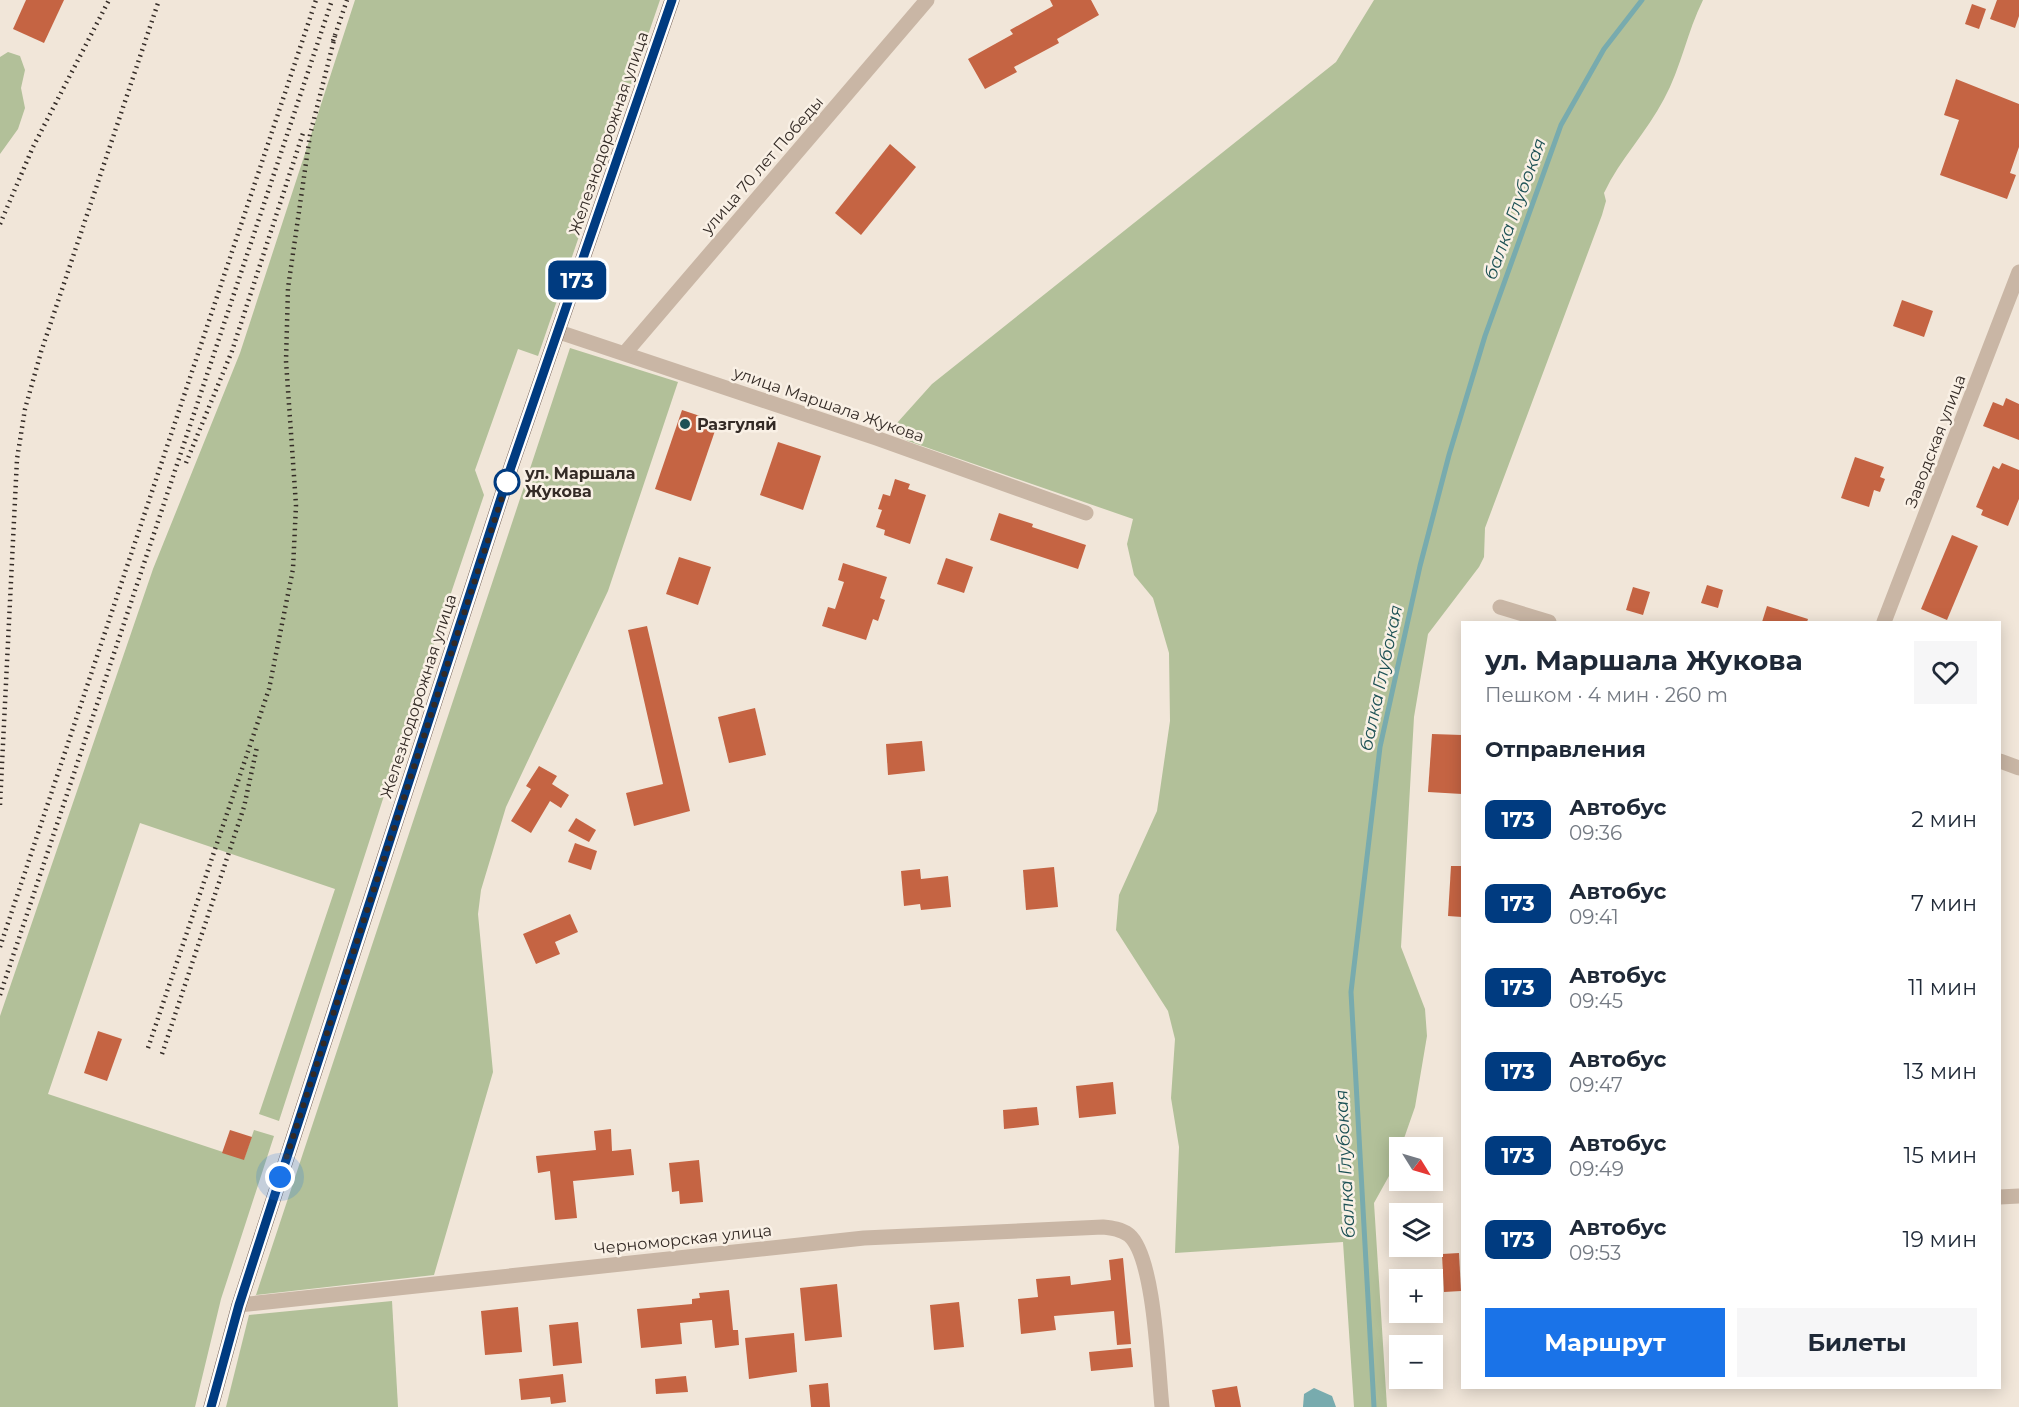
<!DOCTYPE html>
<html lang="ru">
<meta charset="utf-8">
<style>
:root{--surface:#fff;--page:#f6f6f7;--text:#1f2937;--muted:#747a83;--accent:#1a73e8}
body{margin:0;font-family:Montserrat,sans-serif;background:var(--page);color:var(--text);height:100vh;display:flex;flex-direction:column;font-size:22px;white-space:nowrap}
*{box-sizing:border-box;margin:0}
p{font-size:20px;color:var(--muted)}
.icon{flex:none;width:33px;height:33px;fill:none;stroke:currentColor;stroke-width:2;stroke-linecap:round;stroke-linejoin:round}
.map{position:relative;flex:1;overflow:hidden}
.drawer{position:absolute;left:1461px;top:621px;width:540px;height:768px;display:flex;flex-direction:column;background:var(--surface);border-radius:0px;box-shadow:0 3px 15px #0003}
.drawer>*{flex:none}
.badge{padding:0 12px;border-radius:9px;font-size:21px;line-height:39px}
.needle{width:39px;rotate:127deg}
.controls{position:absolute;left:1389px;top:1137px;display:grid;gap:12px}
.controls a{display:grid;place-items:center;width:54px;height:54px;border-radius:0px;background:var(--surface);box-shadow:0 3px 15px #0003;font-size:30px}
.you{position:absolute;width:30px;height:30px;margin:-15px;border:4px solid #fff;border-radius:50%;background:#1a73e8;box-shadow:0 0 0 9px #1a73e833}
.map>.badge{position:absolute;translate:-50% -50%;box-shadow:0 0 0 3px #fff}
h2{padding:0 24px;font-size:22px;line-height:54px}
.round{display:grid;place-items:center;flex:none;width:63px;height:63px;border-radius:0px;background:var(--page)}
.summary{display:flex;align-items:center;justify-content:space-between;height:102px;padding:0 24px}
h1{font-size:28px;font-weight:700;line-height:45px}
.action{display:flex;gap:12px;margin-top:auto;padding:12px 24px}
.action a{flex:1;height:69px;border-radius:0px;background:var(--accent);color:#fff;font-size:24px;font-weight:700;line-height:69px;text-align:center}
.action a+a{background:var(--page);color:var(--text)}
ul{padding:0;list-style:none}
li{display:flex;align-items:center;gap:18px;height:84px;padding:0 24px}
li div{flex:1}
li b{display:block;font-size:22px}
li em{font-style:normal}
li .badge{min-width:66px;font-weight:700;text-align:center}
.map>svg:first-child{display:block}
.green{fill:#b2c099}
.water{fill:#78abae}
.lines{fill:none;stroke-linecap:round;stroke-linejoin:round}
.stream{stroke:#78abae;stroke-width:5}
.building{fill:#c56443}
.minor{stroke:#c9b6a5;stroke-width:15}
.major{stroke:#766257;stroke-width:15}
.rail{stroke:#342b26;stroke-width:4.5;stroke-dasharray:1.5 4.5;stroke-linecap:butt}
.line-casing{stroke:#fff;stroke-width:14}
.line{stroke:#003b80;stroke-width:9}
.walk{stroke:#342b26;stroke-width:6;stroke-dasharray:0 10.8}
.poi-dot{fill:#1d5155;stroke:#f9f0e5;stroke-width:2}
.stop-dot{fill:#fff;stroke:#003b80;stroke-width:3}
.labels{text-anchor:middle;stroke-width:5;stroke-linejoin:round;paint-order:stroke}
.street-label{font-size:16px;fill:#342b26;stroke:#f9f0e5}
.poi-label{font-size:16px;font-weight:bold;fill:#342b26;stroke:#f9f0e5;text-anchor:start}
.stop-label{font-size:16px;font-weight:bold;fill:#342b26;stroke:#f9f0e5;text-anchor:start}
.water-label{font-size:18px;font-style:italic;fill:#1d5155;stroke:#f9f0e5}
</style>
<div class="map">
<svg width="2019" height="1407" viewBox="0 0 2019 1407">
<rect width="100%" height="100%" fill="#f1e6d9"/>
<g class="green">
<polygon points="355,0 660,0 538,356 518,349 475,470 484,495 412,709 279,1121 259,1114 335,889 140,823 48,1094 244,1159 254,1130 274,1136 221,1299 195,1407 0,1407 0,1016 153,569 240,353"/>
<path d="M1374,0h329c-16,32 -22,68 -39,99 -17,33 -44,60 -60,94l2,8 -4,14 -117,313 -1,29 -5,10 -51,67 -14,83 -13,230 24,62 2,27 -12,71 -21,60 -20,36 13,204h-33l-11,-165 -168,11 4,-106 -8,-49 4,-59 -7,-28 -52,-81 3,-35 38,-84 13,-90 -1,-68 -16,-55 -19,-23 -7,-31 6,-25 -225,-78 -11,-6v-12l35,-39 404,-322z"/>
<polygon points="8,52 20,56 25,70 21,88 25,108 18,129 0,154 0,57"/>
<polygon points="570,348 678,382 608,591 506,807 481,890 478,914 493,1072 434,1275 256,1295"/>
<polygon points="392,1301 398,1407 226,1407 249,1315"/>
</g>
<polygon class="water" points="1314,1388 1332,1396 1336,1407 1303,1407 1304,1394"/>
<g class="lines">
<polyline class="stream" points="1374,1407 1351,992 1380,747 1420,566 1449,455 1485,336 1561,125 1604,49 1642,0"/>
</g>
<g class="building">
<polygon points="26,0 64,0 44,43 13,29"/>
<polygon points="1050,0 1091,0 1099,15 1057,39 1059,43 1014,67 1017,72 985,89 968,59 1013,34 1010,30 1053,6"/>
<polygon points="1997,0 2019,0 2019,16 2015,28 1990,19"/>
<polygon points="1972,4 1986,9 1979,29 1965,24"/>
<polygon points="1956,79 2019,104 2019,147 2010,173 2016,175 2007,199 1940,175 1959,120 1944,115"/>
<polygon points="890,144 916,167 861,235 835,213"/>
<polygon points="1902,300 1933,311 1924,337 1893,326"/>
<polygon points="2006,398 2019,404 2019,440 1983,426 1993,402 2003,406"/>
<polygon points="682,410 718,422 691,501 655,489"/>
<polygon points="778,442 821,456 803,510 760,495"/>
<polygon points="1855,457 1884,467 1880,477 1885,479 1880,492 1874,490 1869,507 1841,498"/>
<polygon points="2002,463 2019,470 2019,499 2008,526 1981,515 1983,510 1976,507 1993,466 1999,469"/>
<polygon points="895,479 910,484 908,489 926,495 910,544 884,535 885,530 876,527 882,510 878,509 883,494 890,496"/>
<polygon points="999,513 1033,524 1032,527 1086,545 1078,569 990,540"/>
<polygon points="1952,535 1978,546 1947,620 1921,609"/>
<polygon points="679,557 711,567 698,605 666,594"/>
<polygon points="946,558 973,567 964,593 937,584"/>
<polygon points="843,563 887,577 880,598 885,600 878,621 873,619 866,640 822,626 828,607 835,609 844,582 838,580"/>
<polygon points="1707,585 1723,590 1718,608 1701,603"/>
<polygon points="1633,587 1650,592 1643,615 1626,610"/>
<polygon points="1767,606 1808,619 1807,622 1762,622"/>
<polygon points="647,626 690,811 634,826 626,793 663,784 628,630"/>
<polygon points="755,708 766,755 729,763 718,717"/>
<polygon points="1432,734 1462,735 1462,794 1428,792"/>
<polygon points="922,741 925,771 888,775 886,744"/>
<polygon points="539,766 557,776 552,784 569,795 561,808 550,801 531,833 511,821 531,789 526,786"/>
<polygon points="576,818 596,830 589,842 568,831"/>
<polygon points="575,843 597,851 591,870 568,862"/>
<polygon points="1451,866 1462,866 1462,917 1448,916"/>
<polygon points="1054,867 1058,907 1026,910 1023,870"/>
<polygon points="920,869 921,879 948,876 951,907 921,910 920,904 904,906 901,871"/>
<polygon points="570,914 578,932 555,942 560,954 536,964 523,934"/>
<polygon points="98,1031 122,1039 107,1081 84,1073"/>
<polygon points="1113,1082 1116,1114 1079,1118 1076,1086"/>
<polygon points="1037,1107 1039,1125 1004,1129 1003,1110"/>
<polygon points="611,1129 612,1151 631,1149 634,1175 573,1181 577,1218 555,1220 550,1171 538,1173 536,1156 596,1150 594,1131"/>
<polygon points="230,1130 252,1137 244,1160 222,1153"/>
<polygon points="699,1160 703,1202 680,1204 679,1191 672,1192 669,1163"/>
<polygon points="1459,1253 1461,1291 1444,1292 1442,1254"/>
<polygon points="1123,1258 1131,1344 1117,1345 1114,1311 1054,1316 1056,1330 1021,1334 1018,1299 1038,1297 1036,1279 1070,1276 1071,1285 1111,1280 1109,1260"/>
<polygon points="837,1284 842,1337 805,1341 800,1288"/>
<polygon points="729,1290 733,1330 738,1330 739,1345 715,1348 712,1320 680,1323 682,1344 641,1348 637,1309 692,1304 692,1299 700,1298 699,1293"/>
<polygon points="959,1302 964,1347 934,1350 930,1305"/>
<polygon points="518,1307 522,1352 485,1355 481,1311"/>
<polygon points="578,1322 582,1363 553,1366 549,1325"/>
<polygon points="794,1333 797,1372 749,1379 745,1338"/>
<polygon points="1131,1348 1133,1367 1091,1371 1089,1352"/>
<polygon points="563,1374 566,1402 551,1404 550,1397 521,1400 519,1379"/>
<polygon points="686,1376 688,1392 656,1394 655,1379"/>
<polygon points="828,1383 830,1407 811,1407 809,1385"/>
<polygon points="1237,1386 1241,1407 1215,1407 1212,1390"/>
</g>
<g class="lines">
<g class="minor">
<polyline points="559,332 876,438 1086,513"/>
<polyline points="625,353 927,0"/>
<polyline points="1500,607 1549,622"/>
<polyline points="1884,622 2019,272"/>
<polyline points="2000,761 2019,768"/>
<polyline points="2000,1197 2019,1196"/>
<path d="M239,1305l625,-67 239,-11c9,1 18,2 26,8 26,22 29,136 33,172"/>
</g>
<polyline class="major" points="211,1407 239,1305 511,467 672,0"/>
<g class="rail">
<polyline points="333,41 347,0"/>
<polyline points="0,224 33,147 109,0"/>
<polyline points="186,463 232,351 304,130"/>
<polyline points="0,805 17,459 25,409 41,352 159,0"/>
<polyline points="0,947 316,0"/>
<polyline points="0,995 332,0"/>
<polyline points="148,1048 269,689 293,569 296,505 286,361 288,288 310,135 335,36"/>
<polyline points="162,1054 244,807 257,747"/>
</g>
</g>
<g class="lines">
<defs>
<polyline id="line" points="211,1407 239,1305 511,467 672,0"/>
</defs>
<use href="#line" class="line-casing"/>
<use href="#line" class="line"/>
<polyline class="walk" points="280,1177 507,482"/>
</g>
<circle class="poi-dot" cx="685" cy="424" r="6"/>
<circle class="stop-dot" cx="507" cy="482" r="12"/>
<g class="labels">
<g class="street-label">
<text transform="translate(608 133) rotate(-71)" y="6">Железнодорожная улица</text>
<text transform="translate(762 165) rotate(-49)" y="6">улица 70 лет Победы</text>
<text transform="translate(829 404) rotate(19)" y="6">улица Маршала Жукова</text>
<text transform="translate(1935 441) rotate(-69)" y="6">Заводская улица</text>
<text transform="translate(418 696) rotate(-72)" y="6">Железнодорожная улица</text>
<text transform="translate(683 1239) rotate(-6)" y="6">Черноморская улица</text>
</g>
<g class="poi-label">
<text x="697" y="430">Разгуляй</text>
</g>
<g class="stop-label">
<text x="525" y="479">ул. Маршала<tspan x="525" dy="18">Жукова</tspan></text>
</g>
<g class="water-label">
<text transform="translate(1515 209) rotate(-70)" y="6">балка Глубокая</text>
<text transform="translate(1381 678) rotate(-78)" y="6">балка Глубокая</text>
<text transform="translate(1345 1164) rotate(-93)" y="6">балка Глубокая</text>
</g>
</g>
</svg>
<div class="controls">
<a><svg class="needle" viewBox="-14 -14 28 28"><path d="M0-13l5 13h-10z" fill="#e53935"/><path d="M0 13l5-13h-10z" fill="#747a83"/></svg></a>
<a><svg class="icon" aria-label="layers" viewBox="0 0 24 24"><path d="M12 4l9 5-9 5-9-5zM3 14l9 5 9-5"/></svg></a>
<a>+</a>
<a>−</a>
</div>
<div class="you" style="left:280px;top:1177px"></div>
<b class="badge" style="left:577px;top:280px;background:#003b80;color:#fff">173</b>
<section class="drawer">
<div class="summary"><div><h1>ул. Маршала Жукова</h1><p>Пешком · 4 мин · 260 m</p></div><a class="round"><svg class="icon" aria-label="heart" viewBox="0 0 24 24"><path d="M12 20l-8-8c-3-5 5-10 8-4 3-6 11-1 8 4z"/></svg></a></div>
<h2>Отправления</h2>
<ul>
<li><span class="badge" style="background:#003b80;color:#fff">173</span><div><b>Автобус</b><p>09:36</p></div><em>2 мин</em></li>
<li><span class="badge" style="background:#003b80;color:#fff">173</span><div><b>Автобус</b><p>09:41</p></div><em>7 мин</em></li>
<li><span class="badge" style="background:#003b80;color:#fff">173</span><div><b>Автобус</b><p>09:45</p></div><em>11 мин</em></li>
<li><span class="badge" style="background:#003b80;color:#fff">173</span><div><b>Автобус</b><p>09:47</p></div><em>13 мин</em></li>
<li><span class="badge" style="background:#003b80;color:#fff">173</span><div><b>Автобус</b><p>09:49</p></div><em>15 мин</em></li>
<li><span class="badge" style="background:#003b80;color:#fff">173</span><div><b>Автобус</b><p>09:53</p></div><em>19 мин</em></li>
</ul>
<div class="action"><a>Маршрут</a><a>Билеты</a></div>
</section>
</div>
